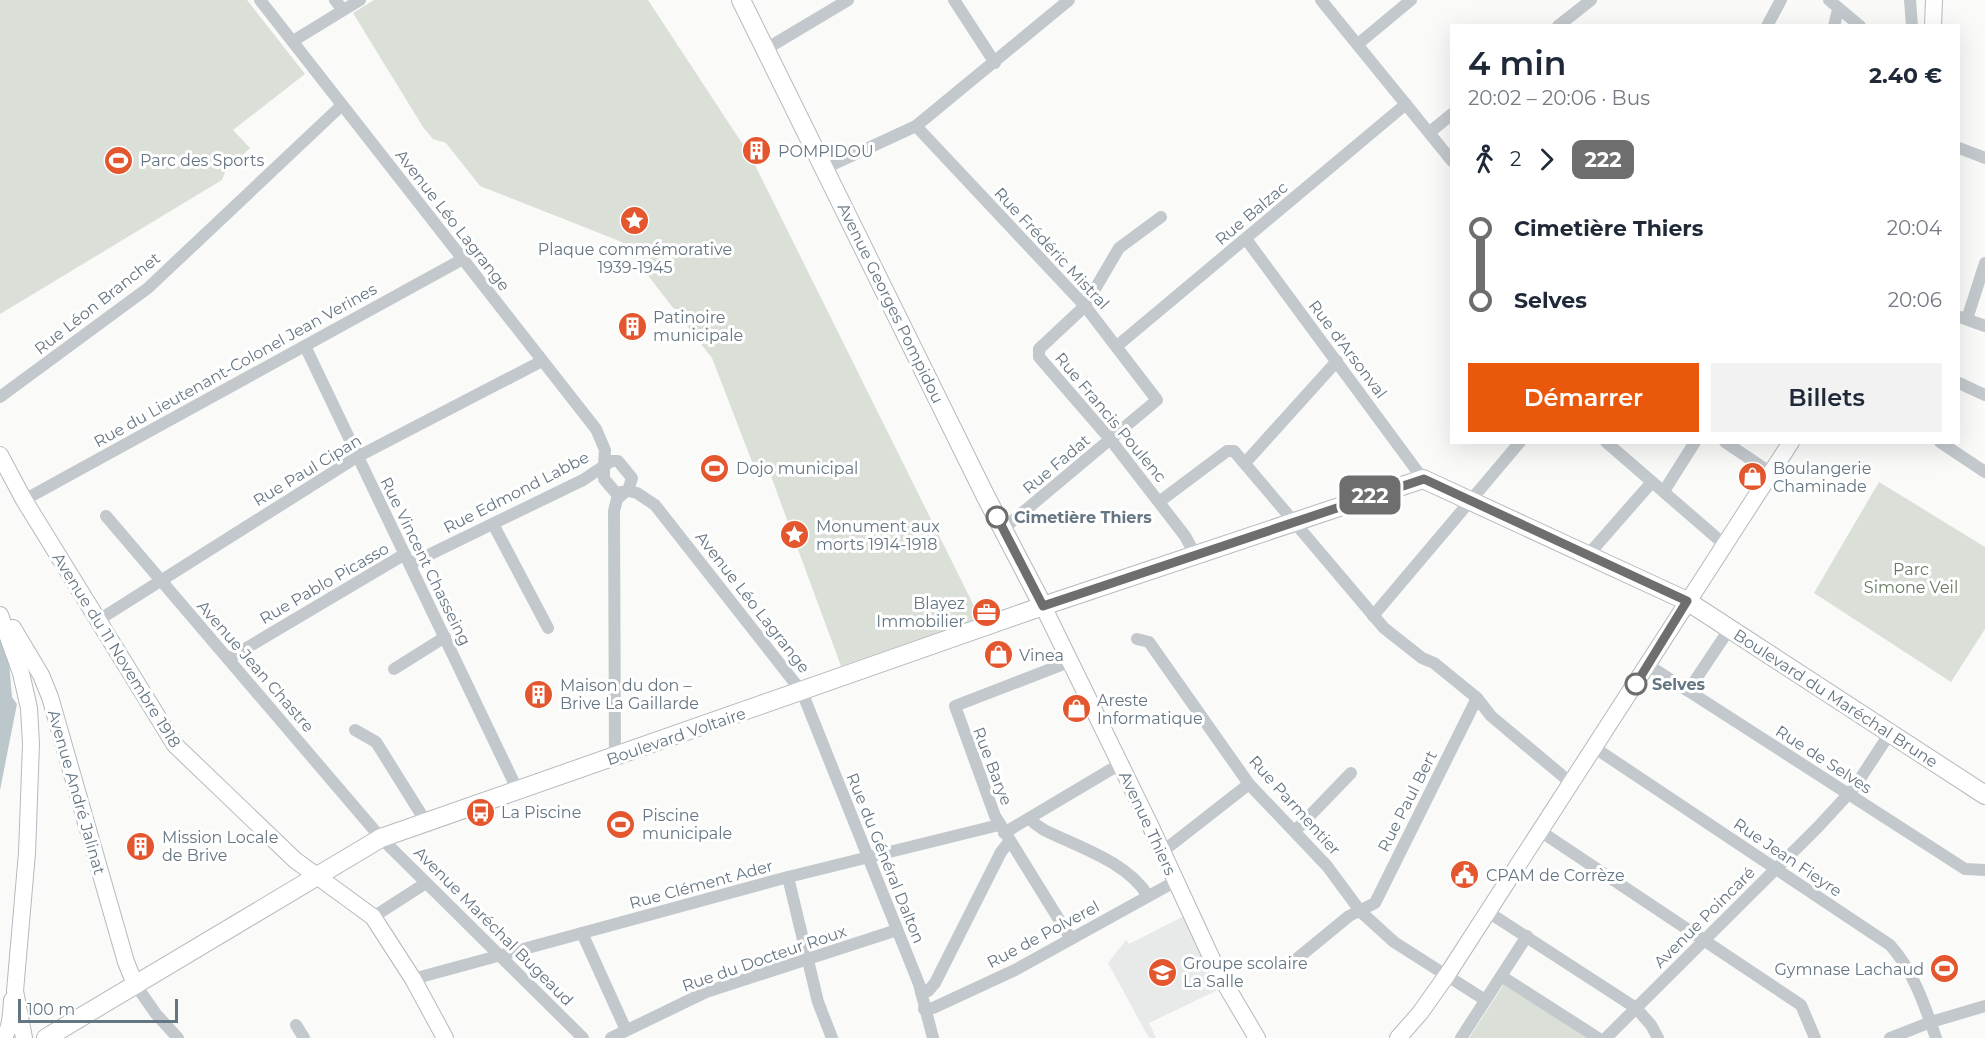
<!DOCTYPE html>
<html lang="fr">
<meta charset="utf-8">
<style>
:root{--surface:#fff;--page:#f2f2f3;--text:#1f2937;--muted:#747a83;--accent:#ea580c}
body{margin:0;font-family:Montserrat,sans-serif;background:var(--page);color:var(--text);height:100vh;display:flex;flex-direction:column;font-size:22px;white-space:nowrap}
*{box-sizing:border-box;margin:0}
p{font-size:20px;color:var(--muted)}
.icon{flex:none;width:33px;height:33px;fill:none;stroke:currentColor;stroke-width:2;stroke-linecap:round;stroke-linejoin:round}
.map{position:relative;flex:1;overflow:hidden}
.details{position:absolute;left:1450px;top:24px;width:510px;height:420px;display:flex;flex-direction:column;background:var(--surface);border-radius:0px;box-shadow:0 6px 24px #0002}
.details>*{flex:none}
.badge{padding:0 12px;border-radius:9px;font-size:21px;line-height:39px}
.scale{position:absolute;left:18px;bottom:15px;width:160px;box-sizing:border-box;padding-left:6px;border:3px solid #657683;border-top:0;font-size:16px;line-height:21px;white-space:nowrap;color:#657683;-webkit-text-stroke:4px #fff;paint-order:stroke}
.map>.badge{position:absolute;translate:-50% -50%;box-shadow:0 0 0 3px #fff}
.legs{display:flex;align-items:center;gap:9px;height:66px;padding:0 18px;font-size:20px}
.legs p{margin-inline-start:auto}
.headline{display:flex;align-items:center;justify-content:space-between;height:102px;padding:0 18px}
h1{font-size:33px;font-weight:600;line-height:45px}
.primary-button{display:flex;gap:12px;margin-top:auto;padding:12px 18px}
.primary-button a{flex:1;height:69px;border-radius:0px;background:var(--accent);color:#fff;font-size:24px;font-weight:600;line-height:69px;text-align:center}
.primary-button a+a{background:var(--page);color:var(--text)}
ul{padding:0 18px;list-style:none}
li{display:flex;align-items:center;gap:21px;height:72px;font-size:22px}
li i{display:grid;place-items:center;width:9px;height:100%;margin:0 8px;background:currentColor}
li i::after{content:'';width:15px;height:15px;margin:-8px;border:4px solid;border-radius:50%;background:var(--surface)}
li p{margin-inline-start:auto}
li:first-child i{background:linear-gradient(#0000 50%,currentColor 0)}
li:last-child i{background:linear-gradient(currentColor 50%,#0000 0)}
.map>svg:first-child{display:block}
.built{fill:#e8e9e9}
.green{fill:#dadfd7}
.water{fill:#bbc7cb}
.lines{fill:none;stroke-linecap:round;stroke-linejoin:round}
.secondary-casing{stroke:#b3babf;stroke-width:18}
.primary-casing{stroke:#b5babe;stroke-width:20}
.street{stroke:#c3c8cc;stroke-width:12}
.secondary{stroke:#fff;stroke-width:16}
.primary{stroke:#fff;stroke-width:18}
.line-1-casing{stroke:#fff;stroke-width:14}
.line-1{stroke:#6e6e6e;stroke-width:9}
.stop-1-dot{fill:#fff;stroke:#6e6e6e;stroke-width:3}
.labels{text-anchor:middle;stroke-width:6;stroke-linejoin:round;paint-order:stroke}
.poi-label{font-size:16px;fill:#657683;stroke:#fff;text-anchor:start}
.street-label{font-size:16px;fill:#657683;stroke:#fff}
.stop-label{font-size:16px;font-weight:bold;fill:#657683;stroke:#fff;text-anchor:start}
.park-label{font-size:16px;fill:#687a64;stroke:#fff}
</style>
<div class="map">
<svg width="1985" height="1038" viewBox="0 0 1985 1038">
<rect width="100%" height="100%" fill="#fafaf8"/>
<polygon class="built" points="1184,916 1220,989 1149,1023 1156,1038 1149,1038 1108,963 1126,940 1129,944"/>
<g class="green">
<polygon points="0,0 247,0 305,74 233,130 250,148 225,172 222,180 0,314"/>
<polygon points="374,0 648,0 751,157 980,618 841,666 768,468 756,472 712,358 622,242 480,186 446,143 433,139 423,127 353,13"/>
<polygon points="1879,482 1985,547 1985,629 1951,682 1814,593"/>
<polygon points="1504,984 1587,1038 1469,1038"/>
</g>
<polygon class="water" points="0,633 8,650 12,697 17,704 0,790"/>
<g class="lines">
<defs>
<g id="secondary">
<polyline points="1933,26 1934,0"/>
<polyline points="0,455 24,500 175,745 295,860 373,917 413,979 445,1038"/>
<polyline points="1043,606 1150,825 1218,972 1257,1038"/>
<polyline points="0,615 21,673 29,708 31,744 27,853 15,991 24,1038"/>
<polyline points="13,628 41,675 50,697 126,962 135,984"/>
<path d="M3,1038c8,-9 8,-25 9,-38"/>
<polyline points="1398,1038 1420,1013 1447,975 1791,442"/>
</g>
<g id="primary">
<polyline points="741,0 985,495 1043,606"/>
<polyline points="46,1038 381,838 1043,606 1423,479 1687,601 1985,795"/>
</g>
</defs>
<use href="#secondary" class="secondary-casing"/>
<use href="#primary" class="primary-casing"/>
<g class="street">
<polyline points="260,0 596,429 605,450 604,466 583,480 410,564"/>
<polyline points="335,0 343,10"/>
<polyline points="954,0 995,63"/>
<polyline points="1321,0 1452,161"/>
<polyline points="1829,0 1860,26"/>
<polyline points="1910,0 1912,26"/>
<polyline points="1558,26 1591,0"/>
<polyline points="1767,26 1781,0"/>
<polyline points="1834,26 1838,10"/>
<polyline points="293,41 360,0"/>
<polyline points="1358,44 1411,0"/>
<polyline points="766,49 848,0"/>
<polyline points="916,126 1085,306 1157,400 1003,529"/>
<polyline points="1430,132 1452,114"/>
<polyline points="1959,148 1985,158"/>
<polyline points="825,168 916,126 1069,0"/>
<polyline points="1161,217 1119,248 1085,306 1039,349 1039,357 1110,439 1185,536 1196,556"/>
<polyline points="1246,239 1423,479"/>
<polyline points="1960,317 1985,326"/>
<polyline points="1967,319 1985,263"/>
<polyline points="305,346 518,791"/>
<polyline points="1117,346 1406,104"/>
<polyline points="1959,383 1985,395"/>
<polyline points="0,397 148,288 341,106"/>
<polyline points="1606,442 1725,545"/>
<polyline points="1725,442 1771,473"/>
<polyline points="1940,442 1985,472"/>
<polygon points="611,461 618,461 632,478 628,491 616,493 604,479 604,466"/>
<polyline points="1245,463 1337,361"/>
<polyline points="628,491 637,493 655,505 802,692 919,984 933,1038"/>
<polyline points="1664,491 1695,442"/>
<polyline points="24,500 463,259"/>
<polyline points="1159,502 1227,451 1234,451 1384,628 1422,658 1434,663 1477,698 1491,716 1571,783"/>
<polyline points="106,516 381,838 583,1038"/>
<polyline points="493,524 548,628"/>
<polyline points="1588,555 1652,482"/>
<polyline points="1373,616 1520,442"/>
<polyline points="97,621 357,457 542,361"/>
<polyline points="1137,639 1149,642 1249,784 1327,866 1361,912 1394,942 1482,998"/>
<polyline points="228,659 405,554"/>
<polyline points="1069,662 955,706 995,816 1071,939"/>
<polyline points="1648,665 1965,869 1985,870"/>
<polyline points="394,669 445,637"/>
<polyline points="1688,691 1730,628"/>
<polyline points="355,730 376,742 426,822"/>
<path d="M1595,748l295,197c23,25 35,61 46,93"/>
<polyline points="615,757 614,511 617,499 624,493"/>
<path d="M1030,819c10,11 23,15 36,21 29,13 65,28 82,56"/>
<polyline points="1295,831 1351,773"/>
<polyline points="1540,831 1801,1005 1815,1038"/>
<polyline points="1004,833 1120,764"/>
<polyline points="1162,852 1249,784"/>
<polyline points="788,877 818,1002 832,1038"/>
<polyline points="1488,912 1636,1008 1651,1025 1658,1038"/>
<polyline points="373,917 426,883"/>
<polyline points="582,933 626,1030"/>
<polyline points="1293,962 1349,916 1375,903 1477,698"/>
<polyline points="1501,976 1598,1038"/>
<polyline points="413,979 788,877 999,825"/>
<polyline points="135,984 156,1014 178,1038"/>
<polyline points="921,993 928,991 935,983 1001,852 1009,842"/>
<polyline points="924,1009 933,1008 1015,970 1176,881"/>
<polyline points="296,1025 304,1038"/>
<polyline points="611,1038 706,992 897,930"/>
<polyline points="1461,1038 1527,936"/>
<polyline points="1606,1038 1818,827 1854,788 1890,733"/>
<polyline points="1890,1038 1931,1022 1985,1006"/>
</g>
<use href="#secondary" class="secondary"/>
<use href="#primary" class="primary"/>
</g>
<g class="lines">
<defs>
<polyline id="line-1" points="997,517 1043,606 1424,479 1687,601 1636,684"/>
</defs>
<use href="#line-1" class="line-1-casing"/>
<use href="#line-1" class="line-1"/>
</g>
<defs>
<symbol id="building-disc" viewBox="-11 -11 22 22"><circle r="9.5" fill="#e4572e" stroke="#fff"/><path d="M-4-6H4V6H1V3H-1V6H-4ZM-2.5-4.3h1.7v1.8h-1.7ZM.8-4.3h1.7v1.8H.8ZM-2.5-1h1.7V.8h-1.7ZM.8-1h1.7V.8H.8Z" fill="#fff"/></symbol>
<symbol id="stadium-disc" viewBox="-11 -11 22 22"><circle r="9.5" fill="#e4572e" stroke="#fff"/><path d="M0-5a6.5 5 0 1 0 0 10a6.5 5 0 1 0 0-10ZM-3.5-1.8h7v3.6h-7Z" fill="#fff"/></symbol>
<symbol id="sight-disc" viewBox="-11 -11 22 22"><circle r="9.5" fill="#e4572e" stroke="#fff"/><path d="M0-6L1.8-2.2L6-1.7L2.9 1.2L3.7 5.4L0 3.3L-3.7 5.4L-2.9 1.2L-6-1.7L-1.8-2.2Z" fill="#fff"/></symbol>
<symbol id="shop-disc" viewBox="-11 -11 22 22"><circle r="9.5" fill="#e4572e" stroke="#fff"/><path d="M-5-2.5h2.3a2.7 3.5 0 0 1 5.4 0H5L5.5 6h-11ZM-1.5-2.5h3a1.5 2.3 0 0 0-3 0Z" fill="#fff"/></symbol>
<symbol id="office-disc" viewBox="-11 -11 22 22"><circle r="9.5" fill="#e4572e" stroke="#fff"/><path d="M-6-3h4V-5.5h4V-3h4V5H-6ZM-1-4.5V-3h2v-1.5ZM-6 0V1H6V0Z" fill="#fff"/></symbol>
<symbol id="bus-disc" viewBox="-11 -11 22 22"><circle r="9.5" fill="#e4572e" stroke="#fff"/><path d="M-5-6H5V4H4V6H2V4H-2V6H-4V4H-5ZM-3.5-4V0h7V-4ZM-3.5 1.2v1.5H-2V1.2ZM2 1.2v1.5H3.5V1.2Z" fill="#fff"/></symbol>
<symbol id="civic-disc" viewBox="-11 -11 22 22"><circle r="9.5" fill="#e4572e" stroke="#fff"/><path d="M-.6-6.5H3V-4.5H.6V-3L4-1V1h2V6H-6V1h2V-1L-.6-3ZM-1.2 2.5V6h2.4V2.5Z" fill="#fff"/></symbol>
<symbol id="school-disc" viewBox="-11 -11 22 22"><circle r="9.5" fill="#e4572e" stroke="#fff"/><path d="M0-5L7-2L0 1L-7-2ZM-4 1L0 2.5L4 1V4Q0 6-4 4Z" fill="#fff"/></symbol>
</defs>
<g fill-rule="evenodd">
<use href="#building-disc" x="740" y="134" width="33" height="33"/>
<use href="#stadium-disc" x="102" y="144" width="33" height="33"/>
<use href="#sight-disc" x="618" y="204" width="33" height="33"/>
<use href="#building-disc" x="616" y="310" width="33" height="33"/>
<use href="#stadium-disc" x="698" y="452" width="33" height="33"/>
<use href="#shop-disc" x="1736" y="460" width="33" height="33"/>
<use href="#sight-disc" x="778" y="518" width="33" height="33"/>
<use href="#office-disc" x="970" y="596" width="33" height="33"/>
<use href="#shop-disc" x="982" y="638" width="33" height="33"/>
<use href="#building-disc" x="522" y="678" width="33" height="33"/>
<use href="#shop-disc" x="1060" y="692" width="33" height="33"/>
<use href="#bus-disc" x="464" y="796" width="33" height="33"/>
<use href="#stadium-disc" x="604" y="808" width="33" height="33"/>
<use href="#building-disc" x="124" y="830" width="33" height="33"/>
<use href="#civic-disc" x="1448" y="858" width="33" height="33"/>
<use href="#stadium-disc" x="1928" y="952" width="33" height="33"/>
<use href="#school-disc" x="1146" y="956" width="33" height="33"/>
</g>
<g class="stop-1-dot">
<circle cx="997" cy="517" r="10"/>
<circle cx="1636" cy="684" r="10"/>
</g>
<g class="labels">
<g class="poi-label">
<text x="778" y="157">POMPIDOU</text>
<text x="140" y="166">Parc des Sports</text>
<text x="635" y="255" text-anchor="middle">Plaque commémorative<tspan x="635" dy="18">1939-1945</tspan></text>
<text x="653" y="323">Patinoire<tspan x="653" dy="18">municipale</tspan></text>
<text x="736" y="474">Dojo municipal</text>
<text x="1773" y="474">Boulangerie<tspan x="1773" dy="18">Chaminade</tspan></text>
<text x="816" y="532">Monument aux<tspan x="816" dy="18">morts 1914-1918</tspan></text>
<text x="965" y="609" text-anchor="end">Blayez<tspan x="965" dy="18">Immobilier</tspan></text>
<text x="1019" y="661">Vinea</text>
<text x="560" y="691">Maison du don –<tspan x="560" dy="18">Brive La Gaillarde</tspan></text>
<text x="1097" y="706">Areste<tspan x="1097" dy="18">Informatique</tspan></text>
<text x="501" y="818">La Piscine</text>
<text x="642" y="821">Piscine<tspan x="642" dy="18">municipale</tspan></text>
<text x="162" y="843">Mission Locale<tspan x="162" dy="18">de Brive</tspan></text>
<text x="1486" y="881">CPAM de Corrèze</text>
<text x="1183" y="969">Groupe scolaire<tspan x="1183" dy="18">La Salle</tspan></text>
<text x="1924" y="975" text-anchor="end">Gymnase Lachaud</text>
</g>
<g class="street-label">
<text transform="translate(1251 213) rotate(-40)" y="6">Rue Balzac</text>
<text transform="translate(453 220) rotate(52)" y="6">Avenue Léo Lagrange</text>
<text transform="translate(1052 248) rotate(47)" y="6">Rue Frédéric Mistral</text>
<text transform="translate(97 303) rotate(-38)" y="6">Rue Léon Branchet</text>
<text transform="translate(891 303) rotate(64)" y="6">Avenue Georges Pompidou</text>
<text transform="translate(1348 349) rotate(53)" y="6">Rue d'Arsonval</text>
<text transform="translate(235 365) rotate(-29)" y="6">Rue du Lieutenant-Colonel Jean Verines</text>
<text transform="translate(1111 417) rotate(50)" y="6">Rue Francis Poulenc</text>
<text transform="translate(1056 464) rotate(-40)" y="6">Rue Fadat</text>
<text transform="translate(307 470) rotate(-31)" y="6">Rue Paul Cipan</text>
<text transform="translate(516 492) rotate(-27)" y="6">Rue Edmond Labbe</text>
<text transform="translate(426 561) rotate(64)" y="6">Rue Vincent Chasseing</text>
<text transform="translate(324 583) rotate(-30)" y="6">Rue Pablo Picasso</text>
<text transform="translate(753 602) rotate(52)" y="6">Avenue Léo Lagrange</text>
<text transform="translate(117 650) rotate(58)" y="6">Avenue du 11 Novembre 1918</text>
<text transform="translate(256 666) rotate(49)" y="6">Avenue Jean Chastre</text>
<text transform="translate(1836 698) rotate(33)" y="6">Boulevard du Maréchal Brune</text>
<text transform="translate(676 736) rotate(-19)" y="6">Boulevard Voltaire</text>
<text transform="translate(1824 759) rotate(33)" y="6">Rue de Selves</text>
<text transform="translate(993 766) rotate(69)" y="6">Rue Barye</text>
<text transform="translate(77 792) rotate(74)" y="6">Avenue André Jalinat</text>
<text transform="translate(1407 801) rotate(-63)" y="6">Rue Paul Bert</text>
<text transform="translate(1295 805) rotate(48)" y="6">Rue Parmentier</text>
<text transform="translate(1148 823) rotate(65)" y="6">Avenue Thiers</text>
<text transform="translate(1788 857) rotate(34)" y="6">Rue Jean Fieyre</text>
<text transform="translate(886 858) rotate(68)" y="6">Rue du Général Dalton</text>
<text transform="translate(701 884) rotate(-15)" y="6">Rue Clément Ader</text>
<text transform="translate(1704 917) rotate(-45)" y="6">Avenue Poincaré</text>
<text transform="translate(494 926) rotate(45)" y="6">Avenue Maréchal Bugeaud</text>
<text transform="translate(1043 934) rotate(-28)" y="6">Rue de Polverel</text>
<text transform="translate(764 958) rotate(-19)" y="6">Rue du Docteur Roux</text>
</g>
<g class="stop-label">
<text x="1014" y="523">Cimetière Thiers</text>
<text x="1652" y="690">Selves</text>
</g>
<g class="park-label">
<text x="1911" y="575">Parc<tspan x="1911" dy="18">Simone Veil</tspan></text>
</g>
</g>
</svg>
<div class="scale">100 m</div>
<b class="badge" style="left:1370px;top:495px;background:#6e6e6e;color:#fff">222</b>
<section class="details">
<div class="headline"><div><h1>4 min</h1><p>20:02 – 20:06 · Bus</p></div><b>2.40 €</b></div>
<div class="legs"><svg class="icon" aria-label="walk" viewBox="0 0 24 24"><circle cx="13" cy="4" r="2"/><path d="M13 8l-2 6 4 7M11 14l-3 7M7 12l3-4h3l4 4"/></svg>2<svg class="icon" aria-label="forward" viewBox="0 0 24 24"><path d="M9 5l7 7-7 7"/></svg><b class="badge" style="background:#6e6e6e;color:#fff">222</b></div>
<ul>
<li><i style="color:#6e6e6e"></i><b>Cimetière Thiers</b><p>20:04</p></li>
<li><i style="color:#6e6e6e"></i><b>Selves</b><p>20:06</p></li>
</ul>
<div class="primary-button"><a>Démarrer</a><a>Billets</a></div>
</section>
</div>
